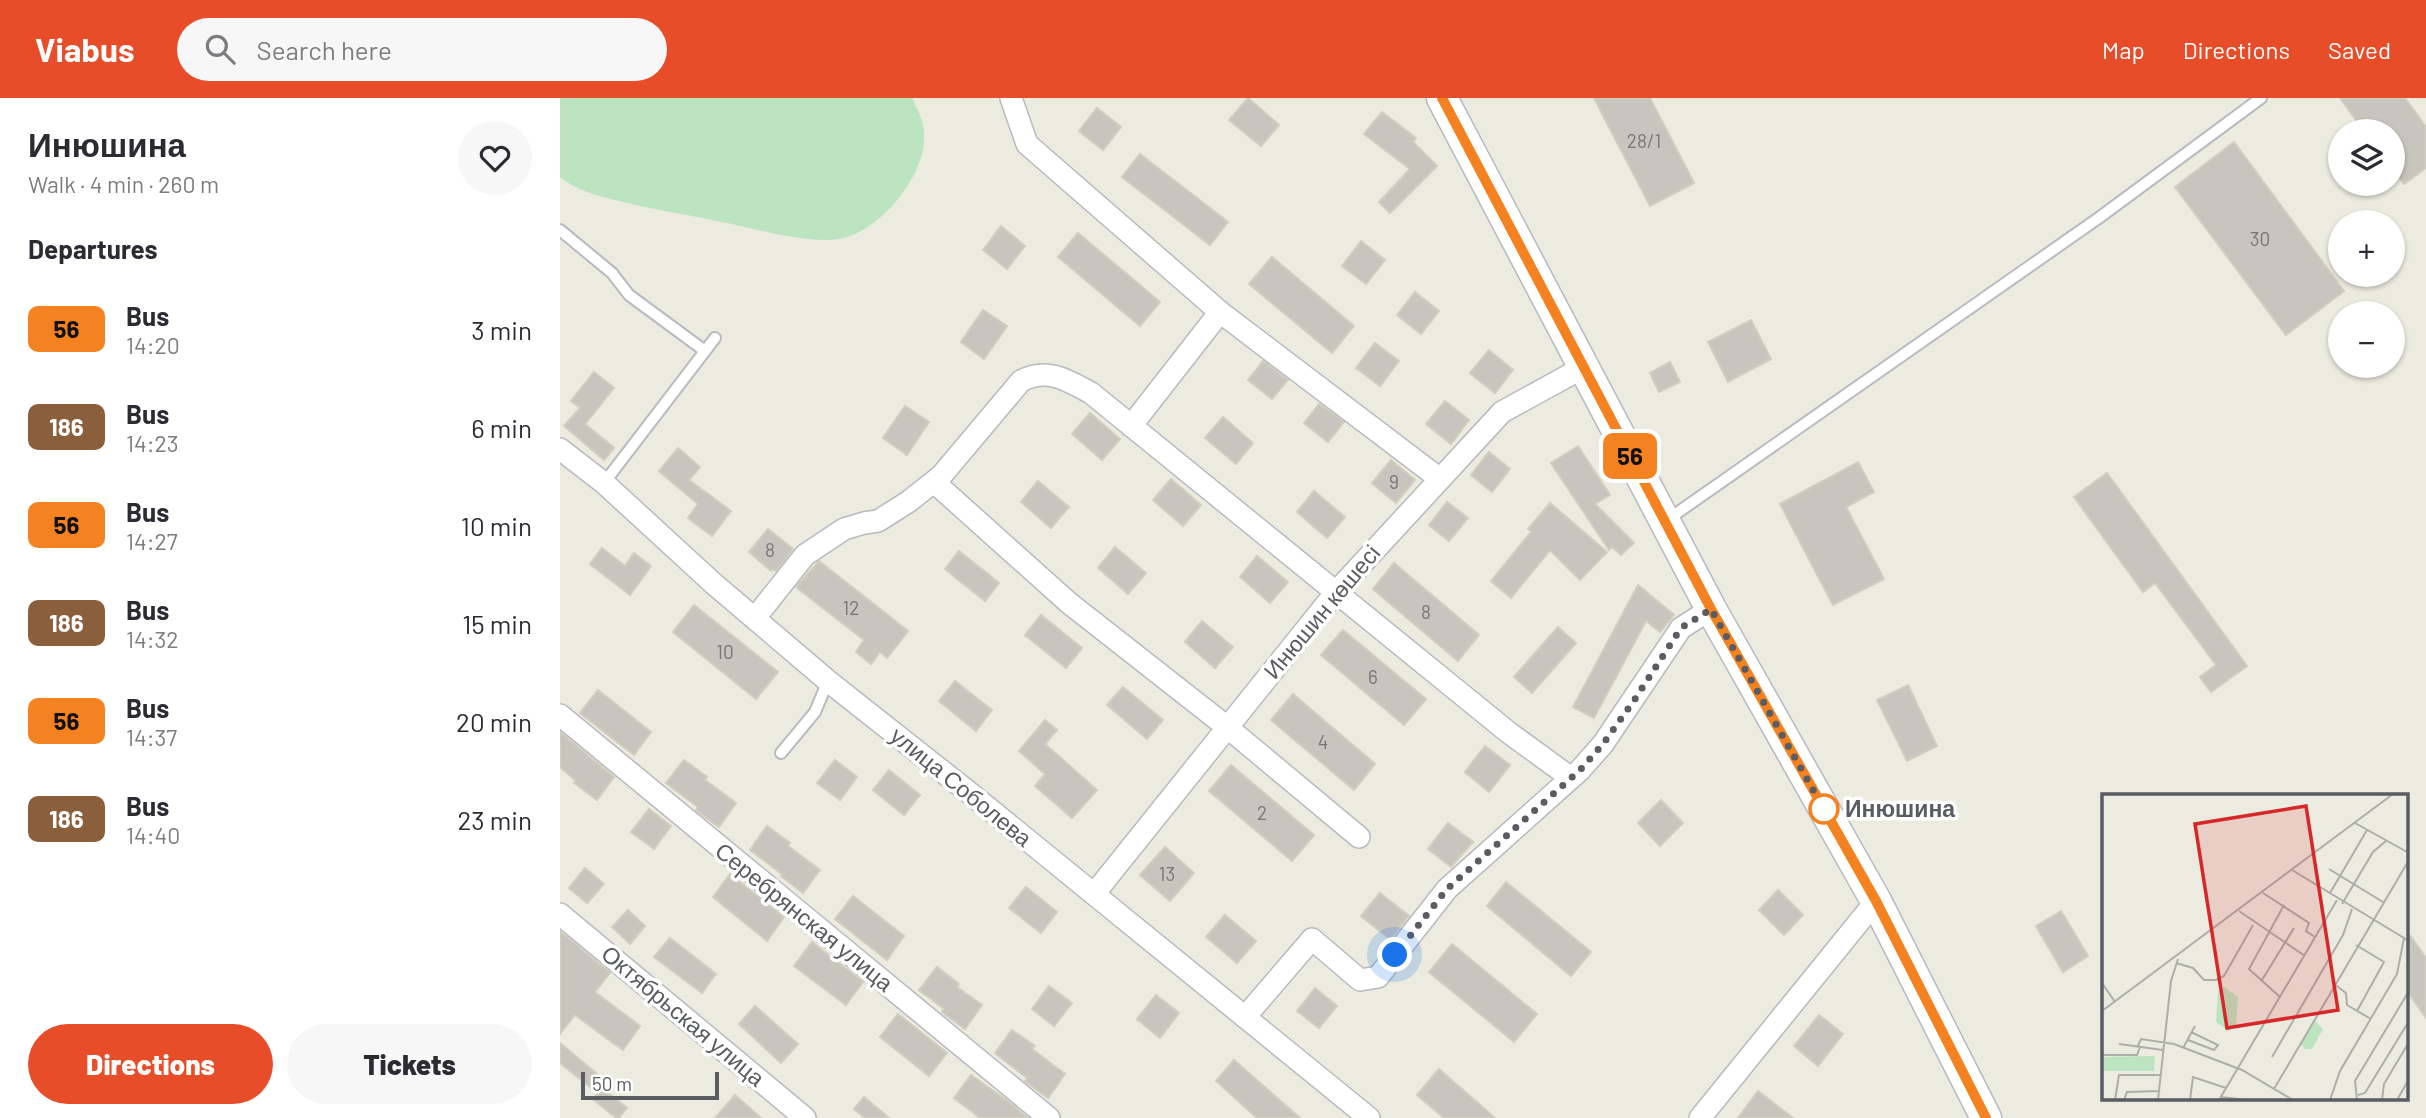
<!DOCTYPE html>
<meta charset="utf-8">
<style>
:root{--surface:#fff;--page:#f7f7f7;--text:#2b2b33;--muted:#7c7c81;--accent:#e84d2a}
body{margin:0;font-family:Barlow,sans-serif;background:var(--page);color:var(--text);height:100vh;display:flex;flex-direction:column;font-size:26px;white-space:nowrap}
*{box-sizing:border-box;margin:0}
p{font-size:23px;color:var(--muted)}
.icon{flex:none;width:38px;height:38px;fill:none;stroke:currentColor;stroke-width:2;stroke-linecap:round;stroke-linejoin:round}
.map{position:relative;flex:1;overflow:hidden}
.details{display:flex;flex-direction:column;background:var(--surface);width:560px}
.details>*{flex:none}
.badge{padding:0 14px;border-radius:10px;font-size:24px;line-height:46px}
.fabs{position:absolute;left:1768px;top:21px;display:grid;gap:14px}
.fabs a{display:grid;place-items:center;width:77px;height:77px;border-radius:50%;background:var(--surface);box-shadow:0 2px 5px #0004;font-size:35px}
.scale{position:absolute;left:21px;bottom:18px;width:138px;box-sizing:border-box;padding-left:7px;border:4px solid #595c61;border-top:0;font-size:19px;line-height:24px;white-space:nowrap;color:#595c61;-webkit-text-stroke:5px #fff;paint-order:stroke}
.you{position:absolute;width:35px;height:35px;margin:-18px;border:5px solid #fff;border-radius:50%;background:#1a73e8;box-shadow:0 0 0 10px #1a73e833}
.map>.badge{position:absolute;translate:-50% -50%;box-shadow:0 0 0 4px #fff}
h2{padding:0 28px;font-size:26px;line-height:63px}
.round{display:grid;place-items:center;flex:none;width:74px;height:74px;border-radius:37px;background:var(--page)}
.headline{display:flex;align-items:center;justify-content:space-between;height:119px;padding:0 28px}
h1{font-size:33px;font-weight:800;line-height:52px}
.cta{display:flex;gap:14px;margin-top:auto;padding:14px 28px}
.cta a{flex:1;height:80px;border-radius:42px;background:var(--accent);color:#fff;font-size:28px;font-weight:800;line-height:80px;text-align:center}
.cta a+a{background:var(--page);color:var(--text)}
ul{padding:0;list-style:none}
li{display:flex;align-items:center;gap:21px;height:98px;padding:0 28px}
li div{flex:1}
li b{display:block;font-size:26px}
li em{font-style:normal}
li .badge{min-width:77px;font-weight:700;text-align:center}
header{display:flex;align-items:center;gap:42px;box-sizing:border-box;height:98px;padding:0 35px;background:var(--accent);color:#fff}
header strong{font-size:33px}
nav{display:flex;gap:38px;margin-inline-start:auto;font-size:24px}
.search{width:490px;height:63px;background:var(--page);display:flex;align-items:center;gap:18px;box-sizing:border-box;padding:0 24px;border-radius:38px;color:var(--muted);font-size:26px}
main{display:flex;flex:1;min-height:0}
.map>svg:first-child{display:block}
.grass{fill:#bce4c0}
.building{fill:#c7c5be;stroke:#d1cdbf;stroke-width:2}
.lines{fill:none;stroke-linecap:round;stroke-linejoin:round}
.lane-casing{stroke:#b8babf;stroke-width:14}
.street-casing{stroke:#b8babf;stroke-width:24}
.secondary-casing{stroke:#b6b9bf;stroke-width:33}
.lane{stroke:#fff;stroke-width:10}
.street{stroke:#fff;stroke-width:21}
.secondary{stroke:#fff;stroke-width:30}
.line-casing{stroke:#fff;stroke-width:16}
.line{stroke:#f58220;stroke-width:10}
.walk{stroke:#595c61;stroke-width:7;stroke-dasharray:0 12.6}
.stop-dot{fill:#fff;stroke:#f58220;stroke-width:3.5}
.labels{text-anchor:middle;stroke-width:7;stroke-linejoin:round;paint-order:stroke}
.number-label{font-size:19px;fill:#747678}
.street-label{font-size:23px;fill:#595c61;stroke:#fff}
.stop-label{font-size:23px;font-weight:bold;fill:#595c61;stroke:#fff;text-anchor:start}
.inset-road{fill:none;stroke:#adaea9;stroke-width:2}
.view{fill:#d62828;fill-opacity:0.15;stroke:#d62828;stroke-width:3.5}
.inset-edge{fill:none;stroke:#595c61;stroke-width:3.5}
</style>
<header>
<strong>Viabus</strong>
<div class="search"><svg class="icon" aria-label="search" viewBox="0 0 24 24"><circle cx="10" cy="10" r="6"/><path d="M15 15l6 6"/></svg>Search here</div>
<nav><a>Map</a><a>Directions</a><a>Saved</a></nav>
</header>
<main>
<section class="details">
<div class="headline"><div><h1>Инюшина</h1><p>Walk · 4 min · 260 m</p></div><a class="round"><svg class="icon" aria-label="heart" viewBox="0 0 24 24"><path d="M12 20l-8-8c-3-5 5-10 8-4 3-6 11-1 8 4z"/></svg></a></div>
<h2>Departures</h2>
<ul>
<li><span class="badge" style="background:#f58220;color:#111">56</span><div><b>Bus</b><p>14:20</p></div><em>3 min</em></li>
<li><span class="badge" style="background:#8b5e3c;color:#fff">186</span><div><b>Bus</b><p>14:23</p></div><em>6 min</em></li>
<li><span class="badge" style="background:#f58220;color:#111">56</span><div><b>Bus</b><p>14:27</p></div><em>10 min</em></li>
<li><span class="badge" style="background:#8b5e3c;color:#fff">186</span><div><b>Bus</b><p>14:32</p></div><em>15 min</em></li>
<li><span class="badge" style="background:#f58220;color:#111">56</span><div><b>Bus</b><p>14:37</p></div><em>20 min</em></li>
<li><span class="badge" style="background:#8b5e3c;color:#fff">186</span><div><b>Bus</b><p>14:40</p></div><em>23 min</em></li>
</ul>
<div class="cta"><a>Directions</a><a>Tickets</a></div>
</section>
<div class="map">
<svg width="1866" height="1020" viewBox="0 0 1866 1020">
<rect width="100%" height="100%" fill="#ecebe0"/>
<path class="grass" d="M0,0h352c5,10 12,24 12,35 3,42 -44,99 -85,106 -35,5 -90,-12 -126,-19 -36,-7 -74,-13 -110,-23 -15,-4 -31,-10 -43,-20z"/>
<g class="building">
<polygon points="688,0 719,27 701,48 669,22"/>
<polygon points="1034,0 1090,0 1134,85 1090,108"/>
<polygon points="1780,0 1845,0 1866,29 1866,70 1844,86 1832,71 1832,33 1804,33"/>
<polygon points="537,10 561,29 543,52 519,33"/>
<polygon points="822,14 856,40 853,44 877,68 830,115 819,104 850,71 804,36"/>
<polygon points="1674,44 1784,193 1726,237 1615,89"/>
<polygon points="580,56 668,124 650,147 562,79"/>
<polygon points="441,128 465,148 447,171 423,152"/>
<polygon points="518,135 600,204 580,228 498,159"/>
<polygon points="801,143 825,162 806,186 782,168"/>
<polygon points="712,159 794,228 772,255 689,186"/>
<polygon points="855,194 879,213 861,236 837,217"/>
<polygon points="423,212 447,228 424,261 401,244"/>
<polygon points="1191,222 1211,261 1168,284 1148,244"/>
<polygon points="815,245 839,263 820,288 796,270"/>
<polygon points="929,252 953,272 935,295 910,275"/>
<polygon points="703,263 728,282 712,301 688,282"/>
<polygon points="1110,264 1120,284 1099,294 1090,275"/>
<polygon points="34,274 54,290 25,326 54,350 44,362 4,328 20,310 11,303"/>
<polygon points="885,303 909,322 891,346 866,326"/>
<polygon points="759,306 784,324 768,344 744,325"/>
<polygon points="345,308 369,324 347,357 323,340"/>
<polygon points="530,315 560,341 542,362 512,336"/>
<polygon points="663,319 693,345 676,366 645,340"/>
<polygon points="1018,348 1050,397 1035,406 1074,445 1061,457 1052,449 1049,452 991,365"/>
<polygon points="118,350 140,369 129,382 171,413 152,438 128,420 138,406 99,373"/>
<polygon points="929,354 950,371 932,394 911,377"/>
<polygon points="831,362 855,382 836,405 812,385"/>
<polygon points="1298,364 1314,394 1286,409 1324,481 1273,507 1220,406"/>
<polygon points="1547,375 1687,568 1651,594 1640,579 1656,567 1595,485 1583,494 1514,399"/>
<polygon points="611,381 641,407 623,428 593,402"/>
<polygon points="478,383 509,409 491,430 461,404"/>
<polygon points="754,393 785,419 767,440 737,414"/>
<polygon points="887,404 908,420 889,443 869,427"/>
<polygon points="990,405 1047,454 1020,482 990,452 951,500 931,483 971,434 968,431"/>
<polygon points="208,431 233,451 216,473 213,471 211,473 189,454"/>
<polygon points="555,449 586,475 568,496 538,470"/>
<polygon points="42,450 65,468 74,455 91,468 70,497 30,466"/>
<polygon points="399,453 439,485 425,503 385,471"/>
<polygon points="697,458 728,484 710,505 680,479"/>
<polygon points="259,463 348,533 327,560 320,554 311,566 296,554 304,542 236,489"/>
<polygon points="834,465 919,537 898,563 813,491"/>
<polygon points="1078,487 1114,517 1100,534 1086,523 1034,620 1013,609"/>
<polygon points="134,507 218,574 196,601 113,534"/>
<polygon points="481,517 522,550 506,570 465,537"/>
<polygon points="642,523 673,549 655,570 625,544"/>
<polygon points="998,529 1016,545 972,595 954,579"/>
<polygon points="783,532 866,601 844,627 761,557"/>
<polygon points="395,583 432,612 416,633 379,603"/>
<polygon points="1348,587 1377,648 1347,663 1317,602"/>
<polygon points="563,589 603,622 587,641 547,607"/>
<polygon points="38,592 91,634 74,657 20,615"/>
<polygon points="733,596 815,666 794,692 711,622"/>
<polygon points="485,622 497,632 485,646 537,692 512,720 475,688 485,676 459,653"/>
<polygon points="0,634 54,679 37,702 14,685 16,683 0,669"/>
<polygon points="925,648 950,667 929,694 905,674"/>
<polygon points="124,662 147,679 145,682 176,705 159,729 136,712 138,709 106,685"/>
<polygon points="275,662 297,679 280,702 257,685"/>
<polygon points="671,667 754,737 732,763 649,693"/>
<polygon points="329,672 360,697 344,717 313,692"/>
<polygon points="1101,702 1123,725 1100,748 1078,725"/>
<polygon points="89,711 111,728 94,751 71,734"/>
<polygon points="888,725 913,744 891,769 868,751"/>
<polygon points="207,728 230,745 228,748 260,772 243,795 221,778 222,776 190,752"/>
<polygon points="605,749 634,775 610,803 580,777"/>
<polygon points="25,770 44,786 27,805 9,790"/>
<polygon points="170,776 224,819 207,843 153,799"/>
<polygon points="946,784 1031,854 1011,878 927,808"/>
<polygon points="466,789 497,814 481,835 449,810"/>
<polygon points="1218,792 1243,817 1224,837 1199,812"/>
<polygon points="820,795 849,818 830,841 801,818"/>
<polygon points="293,798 344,838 327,862 275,821"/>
<polygon points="68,812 85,828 70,846 52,829"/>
<polygon points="1501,813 1528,858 1503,874 1476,828"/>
<polygon points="665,817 696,843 677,865 646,839"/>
<polygon points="0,833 50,875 35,894 80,928 63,952 15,917 0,936"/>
<polygon points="1847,833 1866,860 1866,920 1847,893"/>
<polygon points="110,840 156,876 142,895 94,859"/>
<polygon points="252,844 303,884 286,907 234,868"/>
<polygon points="892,846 977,916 954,944 869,874"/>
<polygon points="377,869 399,886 397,889 422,907 405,931 382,914 384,911 359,892"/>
<polygon points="489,888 512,905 494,928 472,911"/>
<polygon points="755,890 777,908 759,930 737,913"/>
<polygon points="596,897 619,915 600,940 577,921"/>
<polygon points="195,908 238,946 221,965 179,926"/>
<polygon points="338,916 387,955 369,978 320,939"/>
<polygon points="1259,917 1283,936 1258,968 1234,948"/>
<polygon points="452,932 475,948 472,951 505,976 488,1000 465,983 467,980 435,955"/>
<polygon points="0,945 41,979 31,990 0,965"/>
<polygon points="674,962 740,1020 697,1020 656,983"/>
<polygon points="879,971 935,1020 884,1020 857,997"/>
<polygon points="411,977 449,1004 468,1020 420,1020 394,1000"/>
<polygon points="42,990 67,1010 59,1020 56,1020 33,1001"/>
<polygon points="1198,993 1233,1020 1178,1020"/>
<polygon points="175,997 201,1020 155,1020"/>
<polygon points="304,999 329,1020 305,1020 294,1011"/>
</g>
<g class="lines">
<defs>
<g id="lane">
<polyline points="0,132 52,175 69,197 145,253"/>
<polyline points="44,385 155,240"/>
<polyline points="1107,422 1540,119 1701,0"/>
<polyline points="221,655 255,614 268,583"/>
</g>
<g id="street">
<polyline points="451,0 467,46 660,214 880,381"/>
<polyline points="571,328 660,214"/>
<polyline points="0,351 44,385 154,486 268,583 411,696 809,1020"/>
<polyline points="374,384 509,505 667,629 799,739"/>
<path d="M195,520l50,-63 39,-26 20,-6 14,-2 30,-19 33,-26 80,-95c26,-14 46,-1 70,12l417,339 63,46"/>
<polyline points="0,617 489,1020"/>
<polyline points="534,796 776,494 942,314 1024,269"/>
<polyline points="0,816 245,1020"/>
<polyline points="685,919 752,841 800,882 818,879 887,791 1020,672 1043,646 1121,530 1151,511"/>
<polyline points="1140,1020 1316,803"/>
</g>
<polyline id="secondary" points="882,0 1151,511 1316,803 1426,1020"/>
</defs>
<use href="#lane" class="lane-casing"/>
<use href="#street" class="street-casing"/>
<use href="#secondary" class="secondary-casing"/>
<use href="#lane" class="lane"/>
<use href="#street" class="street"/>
<use href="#secondary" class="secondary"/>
</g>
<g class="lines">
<defs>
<polyline id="line" points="882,0 1151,511 1316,803 1426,1020"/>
</defs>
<use href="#line" class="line-casing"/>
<use href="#line" class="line"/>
<polyline class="walk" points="835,857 887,791 1020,672 1043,646 1075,601 1121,530 1151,511 1265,713 1264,711"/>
</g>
<circle class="stop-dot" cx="1264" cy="711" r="14"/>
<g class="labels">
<g class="number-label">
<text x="1084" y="50">28/1</text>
<text x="1700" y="148">30</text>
<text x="834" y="391">9</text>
<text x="210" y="459">8</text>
<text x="291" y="517">12</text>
<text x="866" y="521">8</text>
<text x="165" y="561">10</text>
<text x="813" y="586">6</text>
<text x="763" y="651">4</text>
<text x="702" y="722">2</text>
<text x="607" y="783">13</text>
</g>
<g class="street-label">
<text transform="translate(762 514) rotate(-50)" y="8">Инюшин көшесі</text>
<text transform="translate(401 689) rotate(39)" y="8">улица Соболева</text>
<text transform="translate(244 819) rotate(39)" y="8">Серебрянская улица</text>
<text transform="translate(123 918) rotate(40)" y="8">Октябрьская улица</text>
</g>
<g class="stop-label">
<text x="1285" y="719">Инюшина</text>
</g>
</g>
<g transform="translate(1542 696)">
<rect width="306" height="306" fill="#ecebe0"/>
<path d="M122,193l14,10 -2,28 -7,6 -13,-9 2,-30zM213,227l8,8 -11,20h-7l-4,-5zM53,262l-1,15h-52v-14z" fill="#bce4c0"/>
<path class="inset-road" d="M253,29l54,30M227,75l54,33M190,76l117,71M161,99l46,30 -3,8 9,6M228,99l37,-63M240,110l31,-52 13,-11M137,117l66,45M254,151l28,17 -27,49M74,169l17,5 11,12h12l8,-4 29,-51M160,186l32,-52M0,189l13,19M232,190l12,9 1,12 24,14M178,203l-31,-28 35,-64M0,217l291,-217M86,246l26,10 4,-5 -27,-13M17,250l44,6M36,252l3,-7 33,5 68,26 51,30M81,254l12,-22M1,261h34l3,-8M170,263l71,-122 9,-26M172,295l135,-229M256,301l7,-2 44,-72M118,303l29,3M13,306l4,-25h42M22,306l3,-8 32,-1M56,306l13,-119 7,-22M88,306l3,-23 33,11M117,306l118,-200M228,306l10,-29 57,-97 7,-36M255,306l-2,-19 54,-90M280,306l2,-16 25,-42M295,306l12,-21"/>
<path class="view" d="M204,12l32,204 -111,18 -32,-204z"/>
<rect width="306" height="306" class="inset-edge"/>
</g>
</svg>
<div class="fabs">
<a><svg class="icon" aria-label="layers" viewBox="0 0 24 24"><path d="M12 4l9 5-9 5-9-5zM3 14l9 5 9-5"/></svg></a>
<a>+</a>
<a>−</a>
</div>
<div class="scale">50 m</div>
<div class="you" style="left:835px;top:857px"></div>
<b class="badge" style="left:1070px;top:358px;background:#f58220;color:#111">56</b>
</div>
</main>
